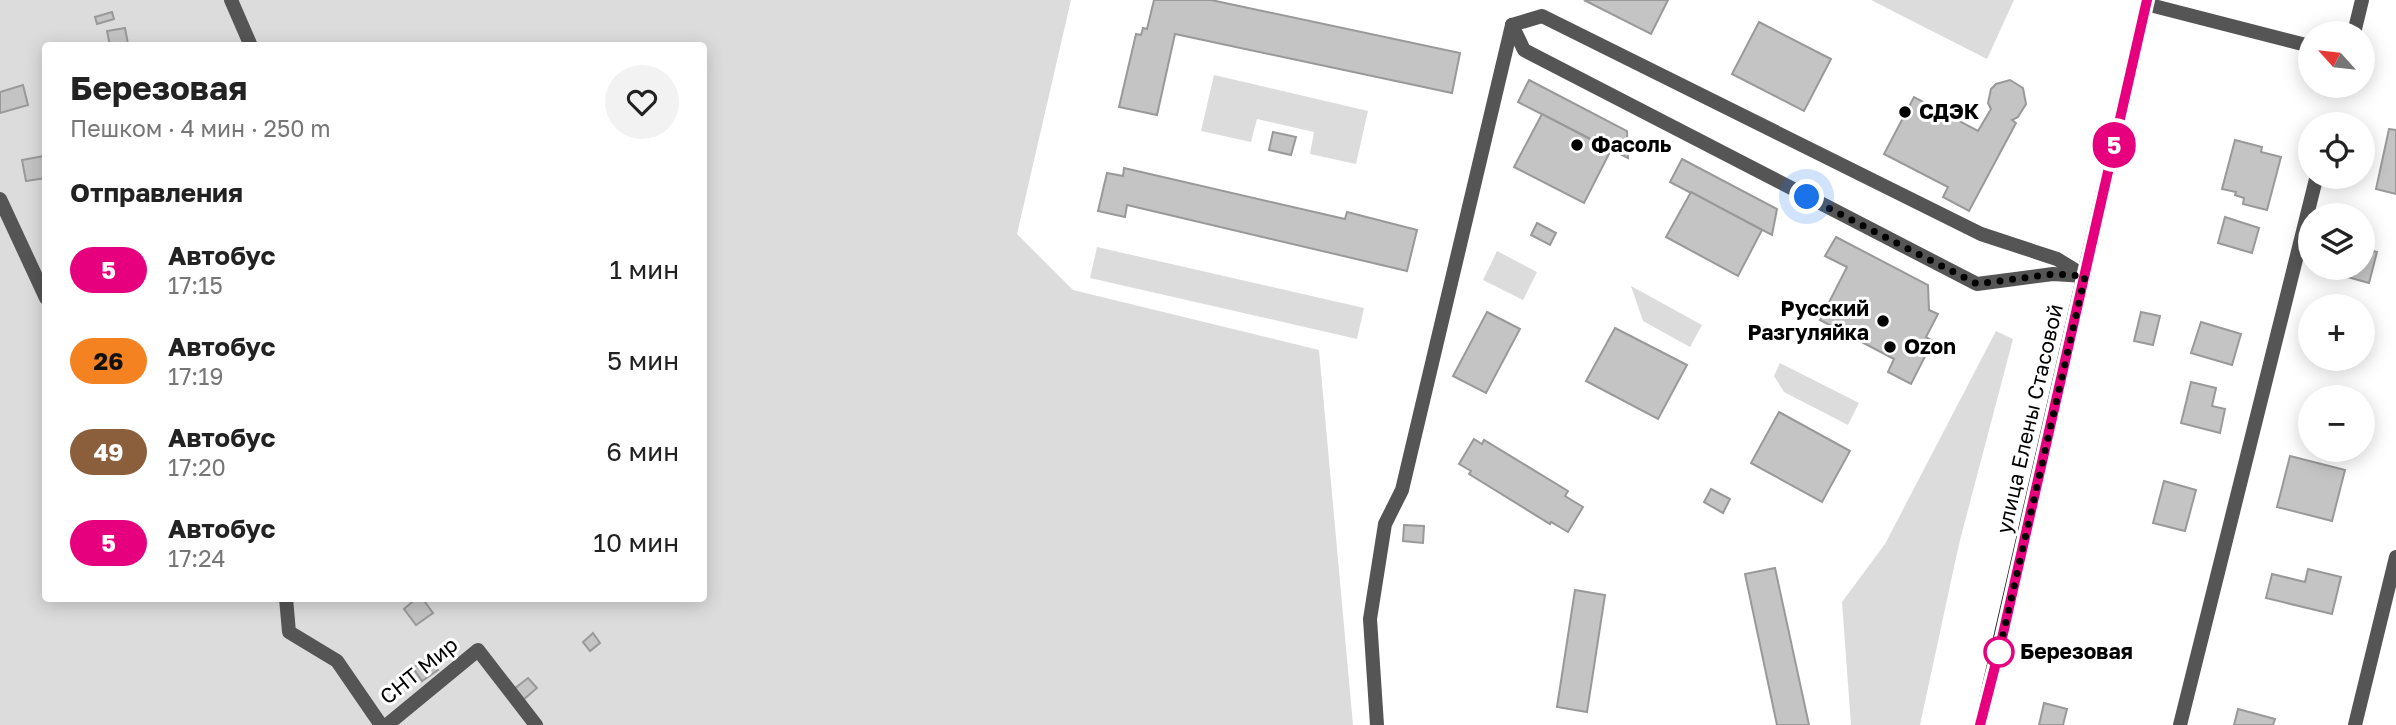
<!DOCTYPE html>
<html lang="ru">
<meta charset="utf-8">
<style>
:root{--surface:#fff;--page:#f2f2f2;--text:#222;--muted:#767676}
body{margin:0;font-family:"Golos Text",sans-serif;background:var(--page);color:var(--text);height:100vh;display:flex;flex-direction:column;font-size:26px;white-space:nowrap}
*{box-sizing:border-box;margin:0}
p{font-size:23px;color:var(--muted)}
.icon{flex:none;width:38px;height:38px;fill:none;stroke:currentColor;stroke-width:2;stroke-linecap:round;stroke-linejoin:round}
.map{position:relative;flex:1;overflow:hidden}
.panel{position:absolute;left:42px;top:42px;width:665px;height:560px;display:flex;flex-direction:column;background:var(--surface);border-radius:7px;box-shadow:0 4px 18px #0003}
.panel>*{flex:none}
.badge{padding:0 14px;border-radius:23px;font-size:24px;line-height:46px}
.needle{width:46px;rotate:297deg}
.fabs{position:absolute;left:2298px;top:21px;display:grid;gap:14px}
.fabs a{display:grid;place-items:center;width:77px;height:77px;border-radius:50%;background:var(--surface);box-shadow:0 4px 18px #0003;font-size:35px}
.you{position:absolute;width:35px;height:35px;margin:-18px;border:5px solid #fff;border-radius:50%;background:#1a73e8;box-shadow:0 0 0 10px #1a73e833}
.map>.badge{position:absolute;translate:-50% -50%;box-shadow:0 0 0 4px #fff}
h2{padding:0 28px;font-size:26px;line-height:63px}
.round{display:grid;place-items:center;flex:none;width:74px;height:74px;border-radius:37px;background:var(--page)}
.overview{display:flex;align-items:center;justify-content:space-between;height:119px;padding:0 28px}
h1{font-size:33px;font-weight:700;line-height:52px}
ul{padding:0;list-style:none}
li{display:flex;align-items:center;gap:21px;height:91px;padding:0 28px}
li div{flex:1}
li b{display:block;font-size:26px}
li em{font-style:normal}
li .badge{min-width:77px;font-weight:700;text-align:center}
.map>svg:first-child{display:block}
.green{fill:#dcdcdc;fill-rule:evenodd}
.building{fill:#c4c4c4;stroke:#999;stroke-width:2}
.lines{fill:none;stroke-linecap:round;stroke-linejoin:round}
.minor{stroke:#555;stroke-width:14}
.secondary{stroke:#222;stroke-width:14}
.line-casing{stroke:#fff;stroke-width:16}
.line{stroke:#e6007e;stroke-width:10}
.walk{stroke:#000;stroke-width:7;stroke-dasharray:0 12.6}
.poi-dot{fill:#000;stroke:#fff;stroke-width:2.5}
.stop-dot{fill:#fff;stroke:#e6007e;stroke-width:3.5}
.labels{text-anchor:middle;stroke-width:6;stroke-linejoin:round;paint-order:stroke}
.poi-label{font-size:21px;font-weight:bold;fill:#000;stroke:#fff;text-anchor:start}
.street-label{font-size:21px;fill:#000;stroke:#fff}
.stop-label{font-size:21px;font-weight:bold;fill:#000;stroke:#fff;text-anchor:start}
</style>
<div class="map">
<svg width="2396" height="725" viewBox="0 0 2396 725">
<rect width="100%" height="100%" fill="#fff"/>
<g class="green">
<path d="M0,0h1071l-54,234 56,56 246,60 34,375h-1353zM46,46h658v552h-658z"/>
<polygon points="1871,0 2014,0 1987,59"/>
<polygon points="1214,75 1368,111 1356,164 1310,154 1314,132 1257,119 1251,142 1201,131"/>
<polygon points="1097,247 1364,308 1357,339 1090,278"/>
<polygon points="1497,251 1537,272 1523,300 1483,280"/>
<polygon points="1631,286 1702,325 1690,347 1643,321"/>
<polygon points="1996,331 2013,339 1959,544 1920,725 1851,725 1842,602 1885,544"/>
<polygon points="1780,363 1859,403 1848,425 1784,392 1774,376"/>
</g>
<g class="building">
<polygon points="1154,0 1211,0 1460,53 1452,93 1175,34 1157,115 1119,107 1136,34 1141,35 1143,28 1147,29"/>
<polygon points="1584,0 1668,0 1651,34"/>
<polygon points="112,12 114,19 97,24 95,17"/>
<polygon points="1759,22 1831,59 1804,111 1732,74"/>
<polygon points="125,28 128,44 110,46 107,31"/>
<polygon points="1529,80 1627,131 1628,158 1518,102"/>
<polygon points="2010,80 2023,88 2026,104 2018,117 2012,120 2016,123 1969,211 1943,197 1948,187 1884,154 1914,97 1978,131 1991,109 1988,103 1991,89 1996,84"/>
<polygon points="23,85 28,105 0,113 0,92"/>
<polygon points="1542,114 1611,150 1584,203 1514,167"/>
<polygon points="2389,129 2396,130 2396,194 2376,189"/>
<polygon points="1273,132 1296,137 1291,155 1269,150"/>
<polygon points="2235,140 2262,147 2261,152 2281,157 2267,210 2243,204 2244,198 2235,195 2236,192 2222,189"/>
<polygon points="44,156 46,178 26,181 22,160"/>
<polygon points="1682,159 1777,209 1772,235 1670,182"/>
<polygon points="1124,168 1345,219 1347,212 1417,230 1407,271 1127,205 1125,217 1098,211 1107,173 1123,176"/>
<polygon points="1691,192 1762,230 1738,276 1666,237"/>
<polygon points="2225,217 2259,228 2252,253 2218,243"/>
<polygon points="1537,223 1556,233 1550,245 1531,235"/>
<polygon points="1836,237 1928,285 1929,310 1938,314 1926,337 1933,341 1911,384 1888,372 1894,359 1820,320 1847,267 1825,256"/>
<polygon points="2362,248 2377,252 2369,283 2344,276 2346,268 2362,268"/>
<polygon points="1487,312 1520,329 1486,393 1453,376"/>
<polygon points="2141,312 2160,316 2153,345 2134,341"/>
<polygon points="2201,322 2241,334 2232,365 2191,353"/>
<polygon points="1615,328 1687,365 1658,419 1586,381"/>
<polygon points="2191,382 2216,388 2212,406 2225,409 2220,433 2181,423"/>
<polygon points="1779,412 1850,451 1822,502 1751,463"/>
<polygon points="1474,439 1482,444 1484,440 1568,491 1565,496 1583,507 1568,532 1551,522 1550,524 1469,474 1471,471 1459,464"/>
<polygon points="2290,456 2345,470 2332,521 2277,507"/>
<polygon points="2164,481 2196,490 2185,531 2153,523"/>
<polygon points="1711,489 1730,499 1723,513 1704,502"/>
<polygon points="1404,525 1424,526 1423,543 1403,541"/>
<polygon points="1775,568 1809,725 1777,725 1745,574"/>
<polygon points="2308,569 2341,577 2332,614 2266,598 2272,574 2305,582"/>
<polygon points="1575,590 1605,595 1587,712 1557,707"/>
<polygon points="417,598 422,598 433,613 416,625 404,609"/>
<polygon points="593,633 600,643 590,651 583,642"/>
<polygon points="429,657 438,670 422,681 413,668"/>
<polygon points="528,678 537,688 523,700 514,689"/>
<polygon points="2044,703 2067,709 2063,725 2039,725"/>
<polygon points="2238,709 2275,719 2273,725 2234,725"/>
</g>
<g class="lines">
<g class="minor">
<polyline points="231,0 251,46"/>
<polyline points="2146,4 2310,46"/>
<polyline points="1512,25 1524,50 1977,284 2053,274 2085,276"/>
<polyline points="1512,25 1542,16 1981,234 2057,259 2083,275"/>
<polyline points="2354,33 2362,0"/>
<polyline points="0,199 46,298"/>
<polyline points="286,598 289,632 337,661 381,725"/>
<polyline points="387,725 478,650 536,725"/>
<polyline points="1377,725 1370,619 1385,524 1402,490 1512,25"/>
<polyline points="2180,725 2316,179"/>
<polyline points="2355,725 2396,557"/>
</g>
<polyline class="secondary" points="1980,725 2147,0"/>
</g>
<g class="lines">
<defs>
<polyline id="line" points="1980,725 2000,647 2147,0"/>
</defs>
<use href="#line" class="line-casing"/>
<use href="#line" class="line"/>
<polyline class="walk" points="1807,197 1977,284 2053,274 2085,276 1999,652"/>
</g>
<g class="poi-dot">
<circle cx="1905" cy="112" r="7"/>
<circle cx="1577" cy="145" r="7"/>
<circle cx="1883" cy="321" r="7"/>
<circle cx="1890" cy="347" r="7"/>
</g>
<circle class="stop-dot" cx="1999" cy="652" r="14"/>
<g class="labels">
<g class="poi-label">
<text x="1919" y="119">СДЭК</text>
<text x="1591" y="152">Фасоль</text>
<text x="1869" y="316" text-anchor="end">Русский<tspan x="1869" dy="24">Разгуляйка</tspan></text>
<text x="1904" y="354">Ozon</text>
</g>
<g class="street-label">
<text transform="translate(2030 419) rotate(-77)" y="7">улица Елены Стасовой</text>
<text transform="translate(419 671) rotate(-39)" y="7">СНТ Мир</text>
</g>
<g class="stop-label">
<text x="2020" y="659">Березовая</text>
</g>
</g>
</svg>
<div class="fabs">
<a><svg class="needle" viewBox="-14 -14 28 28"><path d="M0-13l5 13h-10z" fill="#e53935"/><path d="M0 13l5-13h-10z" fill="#767676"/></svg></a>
<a><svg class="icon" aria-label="locate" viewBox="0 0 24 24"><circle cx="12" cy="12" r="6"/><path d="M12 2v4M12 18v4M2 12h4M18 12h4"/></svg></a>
<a><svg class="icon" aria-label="layers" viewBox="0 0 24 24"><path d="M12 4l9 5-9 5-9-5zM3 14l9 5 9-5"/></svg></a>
<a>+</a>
<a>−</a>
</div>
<div class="you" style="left:1807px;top:197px"></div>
<b class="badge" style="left:2114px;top:145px;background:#e6007e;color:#fff">5</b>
<section class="panel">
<div class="overview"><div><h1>Березовая</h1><p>Пешком · 4 мин · 250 m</p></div><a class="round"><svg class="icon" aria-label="heart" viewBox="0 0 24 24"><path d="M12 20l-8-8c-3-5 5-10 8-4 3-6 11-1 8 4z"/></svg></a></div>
<h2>Отправления</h2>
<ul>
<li><span class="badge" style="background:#e6007e;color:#fff">5</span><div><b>Автобус</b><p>17:15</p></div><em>1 мин</em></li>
<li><span class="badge" style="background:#f58220;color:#111">26</span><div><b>Автобус</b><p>17:19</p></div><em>5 мин</em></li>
<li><span class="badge" style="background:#8b5e3c;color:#fff">49</span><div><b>Автобус</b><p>17:20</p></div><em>6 мин</em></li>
<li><span class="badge" style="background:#e6007e;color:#fff">5</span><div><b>Автобус</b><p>17:24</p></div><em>10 мин</em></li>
</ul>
</section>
</div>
